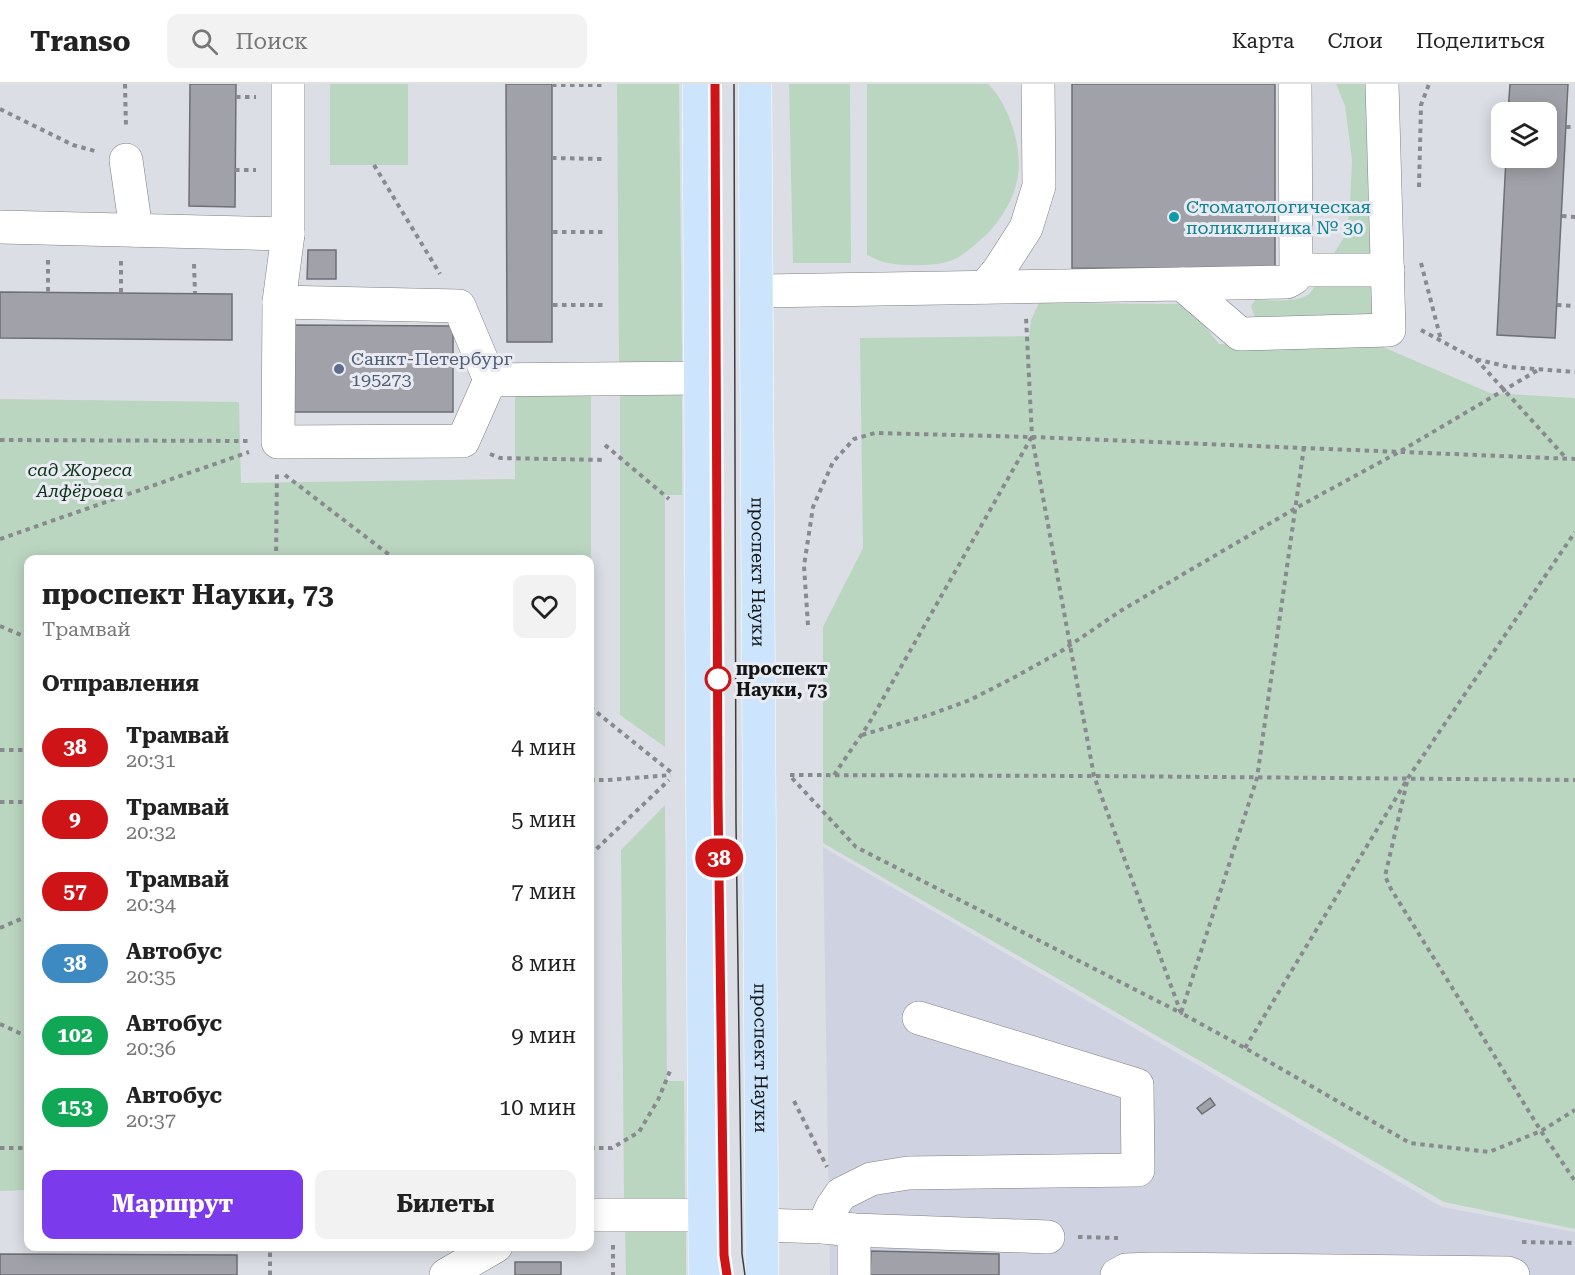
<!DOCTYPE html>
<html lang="ru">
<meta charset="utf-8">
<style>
:root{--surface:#fff;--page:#f2f2f2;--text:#222;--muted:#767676;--line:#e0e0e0;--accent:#7c3aed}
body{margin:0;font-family:"Roboto Serif",serif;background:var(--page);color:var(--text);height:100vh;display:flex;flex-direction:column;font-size:22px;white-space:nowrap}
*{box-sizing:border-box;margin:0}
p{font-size:20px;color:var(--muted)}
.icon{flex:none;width:33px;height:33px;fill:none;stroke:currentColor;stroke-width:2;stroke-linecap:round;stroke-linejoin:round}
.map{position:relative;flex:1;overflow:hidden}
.panel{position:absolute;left:24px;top:471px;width:570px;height:696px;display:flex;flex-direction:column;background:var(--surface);border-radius:12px;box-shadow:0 3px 15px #0003}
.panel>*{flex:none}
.badge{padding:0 12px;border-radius:20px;font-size:21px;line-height:39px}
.fabs{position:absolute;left:1491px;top:18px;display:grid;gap:12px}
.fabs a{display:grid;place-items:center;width:66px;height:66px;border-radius:12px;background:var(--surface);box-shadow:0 3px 15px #0003;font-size:30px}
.map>.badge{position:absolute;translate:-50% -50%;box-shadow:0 0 0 3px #fff}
h2{padding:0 18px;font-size:22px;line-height:54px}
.round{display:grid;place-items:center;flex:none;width:63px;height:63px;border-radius:12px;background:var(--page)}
.headline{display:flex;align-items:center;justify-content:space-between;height:102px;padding:0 18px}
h1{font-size:28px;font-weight:700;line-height:45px}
.primary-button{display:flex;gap:12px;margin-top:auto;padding:12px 18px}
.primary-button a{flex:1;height:69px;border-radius:12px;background:var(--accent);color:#fff;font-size:24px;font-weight:700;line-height:69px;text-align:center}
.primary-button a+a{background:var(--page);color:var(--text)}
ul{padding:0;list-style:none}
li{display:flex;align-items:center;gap:18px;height:72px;padding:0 18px}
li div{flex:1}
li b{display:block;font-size:22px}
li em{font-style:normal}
li .badge{min-width:66px;font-weight:700;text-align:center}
header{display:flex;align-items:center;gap:36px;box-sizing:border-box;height:84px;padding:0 30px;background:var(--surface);border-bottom:2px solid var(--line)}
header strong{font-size:28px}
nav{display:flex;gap:33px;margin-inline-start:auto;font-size:21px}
.search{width:420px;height:54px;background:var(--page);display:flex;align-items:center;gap:15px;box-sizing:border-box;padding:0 21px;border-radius:12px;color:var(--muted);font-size:22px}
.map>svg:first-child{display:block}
.built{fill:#cfd2e0}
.green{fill:#bbd6c0}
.building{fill:#a1a2a9;stroke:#6e6f75;stroke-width:1.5}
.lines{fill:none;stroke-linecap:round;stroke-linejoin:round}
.minor-casing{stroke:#7e7f85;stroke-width:34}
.major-casing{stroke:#fff;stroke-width:34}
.path{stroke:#888a8f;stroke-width:4;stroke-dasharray:4.5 4.5;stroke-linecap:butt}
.minor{stroke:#fff;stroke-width:33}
.major{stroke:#cce5fc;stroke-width:33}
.tram{stroke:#3c3d40;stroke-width:1.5}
.line-casing{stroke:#fff;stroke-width:14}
.line{stroke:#ce1417;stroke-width:9}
.culture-dot{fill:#0f9aa8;stroke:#eaebf2;stroke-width:2}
.service-dot{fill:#5c6f8a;stroke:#eaebf2;stroke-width:2}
.stop-dot{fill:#fff;stroke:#ce1417;stroke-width:3}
.labels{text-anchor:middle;stroke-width:6;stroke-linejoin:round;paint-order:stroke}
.culture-label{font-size:18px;fill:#0d838f;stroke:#eaebf2;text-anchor:start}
.service-label{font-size:18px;fill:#4e5e75;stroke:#eaebf2;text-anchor:start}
.park-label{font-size:18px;font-style:italic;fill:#0a3217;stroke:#eaebf2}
.street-label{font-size:18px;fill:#131416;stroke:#eaebf2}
.stop-label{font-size:18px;font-weight:bold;fill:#131416;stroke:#eaebf2;text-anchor:start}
</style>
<header>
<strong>Transo</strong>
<div class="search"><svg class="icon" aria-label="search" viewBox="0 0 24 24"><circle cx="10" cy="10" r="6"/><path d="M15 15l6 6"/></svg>Поиск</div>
<nav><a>Карта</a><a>Слои</a><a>Поделиться</a></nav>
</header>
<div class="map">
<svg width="1575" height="1191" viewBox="0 0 1575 1191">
<rect width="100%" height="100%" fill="#dcdee5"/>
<polygon class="built" points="823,763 1442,1123 1575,1148 1575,1191 830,1191"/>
<g class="green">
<rect x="330" y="0" width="78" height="81"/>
<polygon points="617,0 679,0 682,281 619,280"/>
<polygon points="789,0 850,0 851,179 793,179"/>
<path d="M867,0h121c22,21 36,68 29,97 -5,23 -21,47 -39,61 -10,9 -21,18 -35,21 -17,3 -38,3 -55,0 -7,-1 -14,-5 -21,-8z"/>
<polygon points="1336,0 1376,0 1378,170 1333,171 1346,150 1350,122 1352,76 1345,22"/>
<path d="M1315,202h62l-3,33 -119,-1 -4,-12 4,-6c13,0 44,3 54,-6 2,-1 5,-7 6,-8z"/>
<polygon points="1039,219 1187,220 1219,260 1383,263 1490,309 1575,314 1575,1145 1444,1118 823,759 823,543 863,464 860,254 1029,252 1031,236"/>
<polygon points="620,309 682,309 682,411 665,411 665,663 620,631"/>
<polygon points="515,311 591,311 591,1100 590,1100 590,476 28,476 28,1106 0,1107 0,315 239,318 241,399 515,395"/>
<polygon points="665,721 667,997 684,997 685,1115 624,1116 621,766"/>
<polygon points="686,1143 686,1191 626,1191 625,1144"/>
</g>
<g class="building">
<polygon points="190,0 236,0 235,123 189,122"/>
<polygon points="506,0 552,0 552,258 507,258"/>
<polygon points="1072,0 1275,0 1275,185 1072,184"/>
<polygon points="1510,0 1568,0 1555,254 1497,251 1506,74 1546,74 1546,28 1508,28"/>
<polygon points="308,166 336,166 336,195 307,195"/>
<polygon points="0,208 232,210 232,256 0,254"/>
<polygon points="290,241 453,242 453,328 290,328"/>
<polygon points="1210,1014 1215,1021 1202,1030 1197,1024"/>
<polygon points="871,1167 999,1170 999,1191 870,1191"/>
<polygon points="0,1170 237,1171 237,1191 0,1191"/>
<rect x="515" y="1178" width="46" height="13"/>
</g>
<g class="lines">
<defs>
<g id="minor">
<polyline points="288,0 288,150 279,218 459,222 490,296 701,294"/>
<polyline points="1295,0 1296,186"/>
<polyline points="126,76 136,146"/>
<polyline points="0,143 288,150"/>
<polyline points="1182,200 1287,198 1294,194 1296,186 1388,186"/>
<polyline points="985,203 999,186 1026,144 1039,102 1038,0"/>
<polyline points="756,207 1182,200 1240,250 1389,246 1382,0"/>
<polyline points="279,218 278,358 463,357 490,296"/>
<polyline points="590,1131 705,1131"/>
<polyline points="762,1141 823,1143 854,1146 1048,1153"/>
<polyline points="823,1143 832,1123 841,1110 871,1095 908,1089 1138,1086 1137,1001 919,934"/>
<polyline points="446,1191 496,1162"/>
<polyline points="854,1191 854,1146"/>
<polyline points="1117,1191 1126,1186 1154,1185 1508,1189 1513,1191"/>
</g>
<g id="major">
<polyline points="699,0 705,1191"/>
<path id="s1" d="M755,0l7,1191"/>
</g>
</defs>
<use href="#minor" class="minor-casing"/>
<use href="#major" class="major-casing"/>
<g class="path">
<polyline points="125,0 126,44"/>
<polyline points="552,1 602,1"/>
<polyline points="236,13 256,13"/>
<polyline points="0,25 73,61 95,67"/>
<polyline points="1566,43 1575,43"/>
<polyline points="552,74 602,75"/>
<polyline points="374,81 440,190"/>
<polyline points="235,86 256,86"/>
<polyline points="1419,103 1421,21 1429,0"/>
<polyline points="1562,132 1575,133"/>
<polyline points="553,148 603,148"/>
<polyline points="48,176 48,209"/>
<polyline points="121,177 121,209"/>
<polyline points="1421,179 1441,256"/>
<polyline points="194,180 195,209"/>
<polyline points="553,221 604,221"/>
<polyline points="1557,221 1575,222"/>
<polyline points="1421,246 1475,275 1509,283 1575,288"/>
<polyline points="1476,275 1566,374"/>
<polyline points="0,356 248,357"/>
<polyline points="605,361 669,415"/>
<polyline points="1304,363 1257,694 1181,929 1245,964 1410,1059 1489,1068 1541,1047 1575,1026"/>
<polyline points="490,370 500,374 605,376"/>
<polyline points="285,391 396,476"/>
<polyline points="0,455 249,368"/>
<polyline points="276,476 277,388"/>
<polyline points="808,541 804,482 813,423 833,378 854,355 875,349 1032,353 1575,375"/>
<polyline points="0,542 28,554"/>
<polyline points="590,623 672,689"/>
<polyline points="862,651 929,631 970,616 1013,594 1060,568 1122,526 1296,424 1399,368 1538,286"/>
<polyline points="0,666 28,666"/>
<polyline points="790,691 1094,692 1575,696"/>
<polyline points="834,691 868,641 1031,354"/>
<polyline points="792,694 856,763 1181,929 1094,692 1032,353 1026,233"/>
<polyline points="590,696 608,696 671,691"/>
<polyline points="1407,698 1385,792 1391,805 1541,1047 1575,1097"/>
<polyline points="0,718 28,718"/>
<polyline points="590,771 669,696"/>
<polyline points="0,844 28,832"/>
<polyline points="0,940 28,953"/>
<polyline points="1245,964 1408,694 1575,448"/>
<polyline points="794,1017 827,1083"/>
<polyline points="0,1064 28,1064"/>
<polyline points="590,1064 612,1064 639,1048 658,1016 670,987"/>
<polyline points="1078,1153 1118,1154"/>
<polyline points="1522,1158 1575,1159"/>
<polyline points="613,1161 613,1191"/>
<polyline points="270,1191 270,1162"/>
</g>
<use href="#minor" class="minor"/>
<use href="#major" class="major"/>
<g class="tram">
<polyline points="715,0 718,691 724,1171 726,1191"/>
<polyline points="734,0 736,739 742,1170 745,1191"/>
</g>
</g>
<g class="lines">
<defs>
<polyline id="line" points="715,0 718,714 724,1171 727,1191"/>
</defs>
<use href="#line" class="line-casing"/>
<use href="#line" class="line"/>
</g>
<circle class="culture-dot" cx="1174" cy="133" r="6"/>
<circle class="service-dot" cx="339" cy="285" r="6"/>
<circle class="stop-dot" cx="718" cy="595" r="12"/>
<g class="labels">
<g class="culture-label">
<text x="1186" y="129">Стоматологическая<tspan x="1186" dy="21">поликлиника № 30</tspan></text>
</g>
<g class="service-label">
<text x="351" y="281">Санкт-Петербург<tspan x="351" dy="21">195273</tspan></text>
</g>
<g class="park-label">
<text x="80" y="392">сад Жореса<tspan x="80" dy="21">Алфёрова</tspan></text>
</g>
<g class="street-label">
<text dy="6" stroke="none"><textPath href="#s1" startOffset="488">проспект Науки</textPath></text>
<text dy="6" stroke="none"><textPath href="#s1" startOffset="974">проспект Науки</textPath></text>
</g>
<g class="stop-label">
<text x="736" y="591">проспект<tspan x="736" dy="21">Науки, 73</tspan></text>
</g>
</g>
</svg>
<div class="fabs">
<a><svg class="icon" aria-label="layers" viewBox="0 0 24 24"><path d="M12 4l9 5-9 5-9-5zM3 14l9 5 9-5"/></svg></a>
</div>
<b class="badge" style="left:719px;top:774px;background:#ce1417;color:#fff">38</b>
<section class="panel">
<div class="headline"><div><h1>проспект Науки, 73</h1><p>Трамвай</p></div><a class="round"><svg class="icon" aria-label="heart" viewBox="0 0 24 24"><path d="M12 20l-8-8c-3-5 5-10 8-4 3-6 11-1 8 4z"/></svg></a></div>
<h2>Отправления</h2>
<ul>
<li><span class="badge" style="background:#ce1417;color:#fff">38</span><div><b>Трамвай</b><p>20:31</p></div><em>4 мин</em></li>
<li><span class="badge" style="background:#ce1417;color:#fff">9</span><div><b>Трамвай</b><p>20:32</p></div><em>5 мин</em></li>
<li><span class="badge" style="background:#ce1417;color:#fff">57</span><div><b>Трамвай</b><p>20:34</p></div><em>7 мин</em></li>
<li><span class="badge" style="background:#3d8ac2;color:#fff">38</span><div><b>Автобус</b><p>20:35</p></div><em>8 мин</em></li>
<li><span class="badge" style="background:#10a855;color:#fff">102</span><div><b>Автобус</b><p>20:36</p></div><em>9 мин</em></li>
<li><span class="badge" style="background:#10a855;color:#fff">153</span><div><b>Автобус</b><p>20:37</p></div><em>10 мин</em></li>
</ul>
<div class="primary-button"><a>Маршрут</a><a>Билеты</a></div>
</section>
</div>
